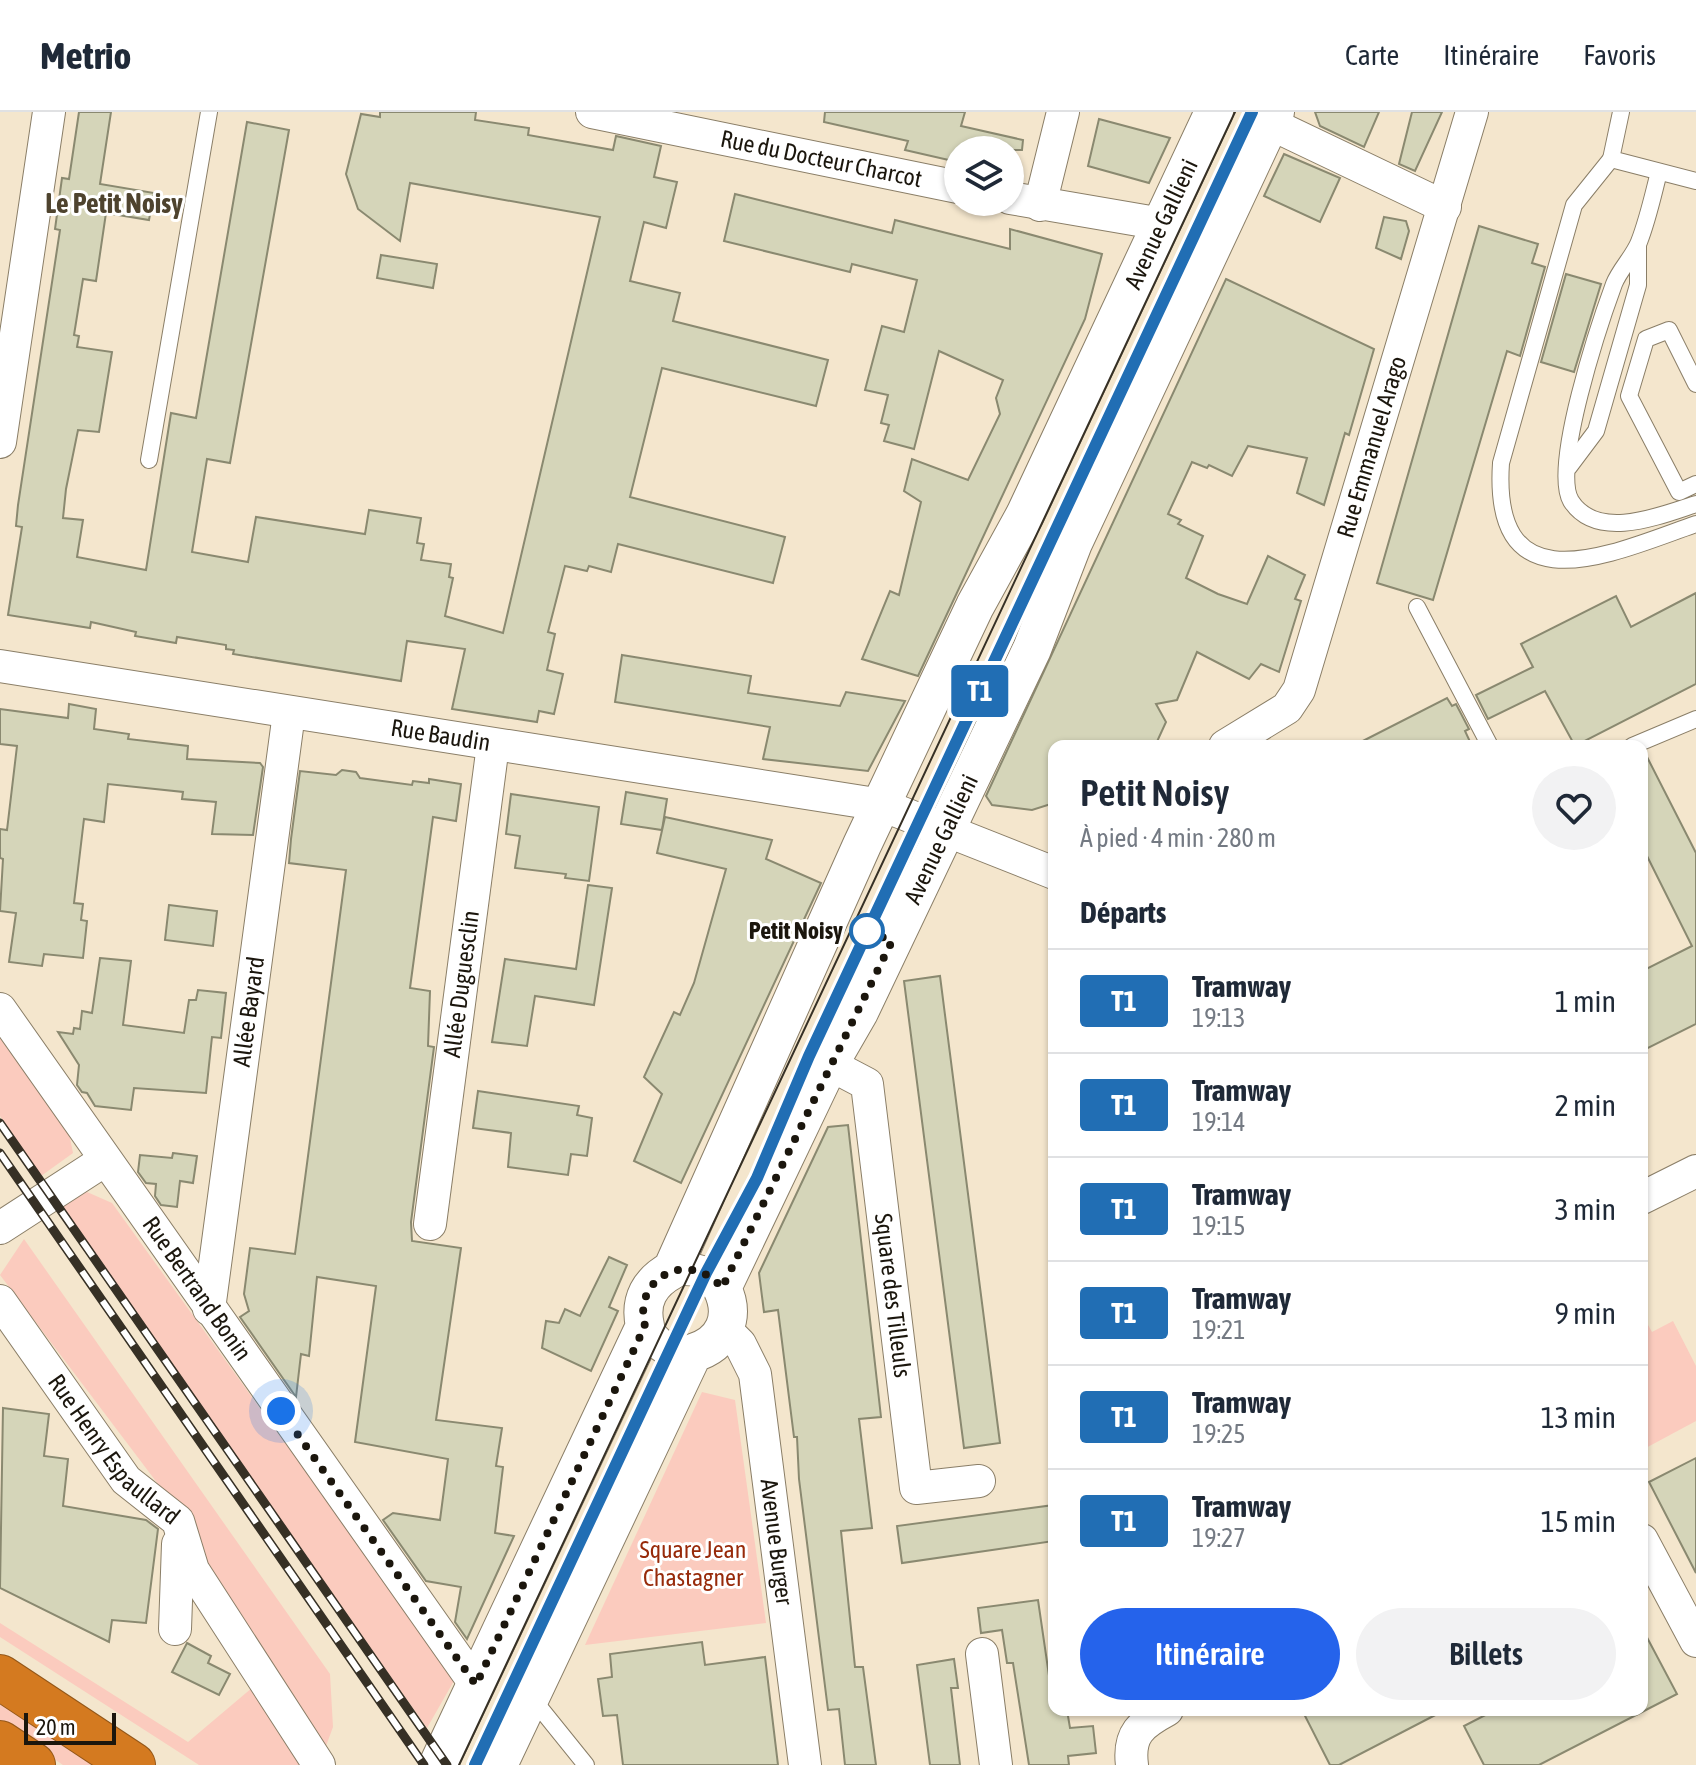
<!DOCTYPE html>
<html lang="fr">
<meta charset="utf-8">
<style>
:root{--surface:#fff;--page:#f2f2f3;--text:#1f2937;--muted:#747a83;--line:#e0e1e3;--accent:#2563eb}
body{margin:0;font-family:"Asap Condensed",sans-serif;background:var(--page);color:var(--text);height:100vh;display:flex;flex-direction:column;font-size:30px;white-space:nowrap}
*{box-sizing:border-box;margin:0}
p{font-size:26px;color:var(--muted)}
.icon{flex:none;width:44px;height:44px;fill:none;stroke:currentColor;stroke-width:2;stroke-linecap:round;stroke-linejoin:round}
.map{position:relative;flex:1;overflow:hidden}
.panel{position:absolute;left:1048px;top:628px;width:600px;height:976px;display:flex;flex-direction:column;background:var(--surface);border-radius:16px;box-shadow:0 2px 6px #0004}
.panel>*{flex:none}
.badge{padding:0 16px;border-radius:6px;font-size:28px;line-height:52px}
.tools{position:absolute;left:944px;top:24px;display:grid;gap:16px}
.tools a{display:grid;place-items:center;width:80px;height:80px;border-radius:50%;background:var(--surface);box-shadow:0 2px 6px #0004;font-size:40px}
.scale{position:absolute;left:24px;bottom:20px;width:92px;box-sizing:border-box;padding-left:8px;border:4px solid #1b160d;border-top:0;font-size:22px;line-height:28px;white-space:nowrap;color:#1b160d;-webkit-text-stroke:6px #fff;paint-order:stroke}
.you{position:absolute;width:40px;height:40px;margin:-20px;border:6px solid #fff;border-radius:50%;background:#1a73e8;box-shadow:0 0 0 12px #1a73e833}
.map>.badge{position:absolute;translate:-50% -50%;box-shadow:0 0 0 4px #fff}
h2{padding:0 32px;font-size:30px;line-height:72px}
.round{display:grid;place-items:center;flex:none;width:84px;height:84px;border-radius:42px;background:var(--page)}
.overview{display:flex;align-items:center;justify-content:space-between;height:136px;padding:0 32px}
h1{font-size:38px;font-weight:600;line-height:60px}
.cta{display:flex;gap:16px;margin-top:auto;padding:16px 32px}
.cta a{flex:1;height:92px;border-radius:48px;background:var(--accent);color:#fff;font-size:32px;font-weight:600;line-height:92px;text-align:center}
.cta a+a{background:var(--page);color:var(--text)}
ul{padding:0;list-style:none}
li{display:flex;align-items:center;gap:24px;height:104px;padding:0 32px;border-top:2px solid var(--line)}
li div{flex:1}
li b{display:block;font-size:30px}
li em{font-style:normal}
li .badge{min-width:88px;font-weight:700;text-align:center}
header{display:flex;align-items:center;gap:48px;box-sizing:border-box;height:112px;padding:0 40px;background:var(--surface);border-bottom:2px solid var(--line)}
header strong{font-size:38px}
nav{display:flex;gap:44px;margin-inline-start:auto;font-size:28px}
.map>svg:first-child{display:block}
.green{fill:#fbcbbe}
.building{fill:#d5d5b9;stroke:#8a8970;stroke-width:2}
.lines{fill:none;stroke-linecap:round;stroke-linejoin:round}
.service-casing{stroke:#8a7e67;stroke-width:18}
.minor-casing{stroke:#8a7e67;stroke-width:34}
.tertiary-casing{stroke:#8a7e67;stroke-width:40}
.motorway-casing{stroke:#935719;stroke-width:46}
.service{stroke:#fff;stroke-width:16}
.minor{stroke:#fff;stroke-width:32}
.tertiary{stroke:#fff;stroke-width:38}
.motorway{stroke:#d47a20;stroke-width:44}
.tram{stroke:#363025;stroke-width:2}
.rail-casing{stroke:#363025;stroke-width:9}
.rail{stroke:#fff;stroke-width:6;stroke-dasharray:18;stroke-linecap:butt}
.line-casing{stroke:#fff;stroke-width:18}
.line{stroke:#216eb4;stroke-width:12}
.walk{stroke:#1b160d;stroke-width:8;stroke-dasharray:0 14.4}
.stop-dot{fill:#fff;stroke:#216eb4;stroke-width:4}
.labels{text-anchor:middle;stroke-width:6;stroke-linejoin:round;paint-order:stroke}
.street-label{font-size:24px;fill:#1b160d;stroke:#fff}
.stop-label{font-size:24px;font-weight:bold;fill:#1b160d;stroke:#fff;text-anchor:end}
.park-label{font-size:24px;fill:#972a0a;stroke:#fff}
.quarter-label{font-size:28px;font-weight:bold;fill:#4e432e;stroke:#fff}
</style>
<header>
<strong>Metrio</strong>
<nav><a>Carte</a><a>Itinéraire</a><a>Favoris</a></nav>
</header>
<div class="map">
<svg width="1696" height="1653" viewBox="0 0 1696 1653">
<rect width="100%" height="100%" fill="#f4e6cd"/>
<g class="green">
<polygon points="0,926 69,1021 73,1041 41,1064 0,1004"/>
<polygon points="87,1080 112,1091 455,1567 427,1616 58,1095"/>
<polygon points="24,1127 330,1562 333,1615 319,1653 199,1653 0,1525 0,1511 188,1630 265,1565 167,1430 158,1372 0,1163"/>
<polygon points="1642,1202 1652,1220 1673,1209 1696,1254 1696,1309 1642,1338"/>
<polygon points="702,1280 735,1288 766,1511 585,1533"/>
<polygon points="0,1592 94,1653 63,1653 0,1610"/>
</g>
<g class="building">
<polygon points="79,0 111,0 100,72 154,81 149,108 106,101 96,169 83,167 74,223 79,224 77,235 112,240 99,320 78,318 66,377 63,406 83,408 77,445 146,458 171,301 196,306 247,10 289,18 230,351 207,347 192,440 248,450 256,405 365,422 369,398 421,406 417,431 424,432 421,448 451,452 449,465 453,466 445,504 503,521 600,105 410,71 400,129 358,97 346,62 361,2 380,5 380,0 476,0 475,8 529,16 528,23 613,38 616,24 661,34 654,65 677,70 666,116 644,110 630,169 680,181 673,209 828,248 816,294 662,256 630,385 785,425 773,471 618,432 611,460 589,454 587,459 565,454 548,520 555,522 547,558 563,562 554,602 539,599 537,610 452,597 465,537 407,529 401,569 233,542 234,538 226,537 226,533 177,525 176,531 135,524 136,520 91,510 90,516 8,503 22,415 16,414 18,393 60,118 55,117 62,66 69,67"/>
<polygon points="825,0 965,0 961,14 1023,28 1022,38 958,38 958,49 953,49 905,38 908,29 824,10"/>
<polygon points="1315,0 1379,0 1364,35 1320,14"/>
<polygon points="1412,0 1442,0 1415,59 1399,52"/>
<polygon points="1099,7 1170,26 1149,71 1088,54"/>
<polygon points="1284,42 1340,66 1320,110 1264,84"/>
<polygon points="735,82 892,121 895,108 1010,137 1010,117 1102,142 1085,207 918,564 862,547 890,479 899,483 921,390 904,379 912,347 968,368 1000,302 996,286 1003,268 939,239 914,337 884,329 889,313 881,311 888,283 865,278 882,214 904,220 917,168 852,152 850,160 724,129"/>
<polygon points="1384,105 1406,109 1409,119 1401,147 1376,136"/>
<polygon points="1479,114 1538,132 1532,151 1545,155 1520,244 1507,239 1433,488 1377,471"/>
<polygon points="381,143 437,152 433,176 377,166"/>
<polygon points="1566,162 1601,172 1574,260 1541,250"/>
<polygon points="1226,167 1374,237 1349,323 1345,321 1324,393 1297,381 1307,346 1248,334 1232,364 1209,353 1207,356 1192,350 1168,402 1181,408 1178,412 1203,424 1186,466 1218,482 1247,492 1268,444 1305,463 1295,487 1301,489 1279,560 1261,552 1249,567 1197,540 1177,588 1156,592 1166,610 1155,634 1054,634 1054,691 1032,698 992,693 986,684"/>
<polygon points="1696,481 1696,572 1575,634 1545,579 1488,607 1476,583 1533,555 1521,532 1616,484 1631,515"/>
<polygon points="622,543 751,564 748,581 840,594 846,580 905,589 868,659 763,647 770,615 615,590"/>
<polygon points="1447,586 1452,594 1456,592 1469,617 1465,619 1472,634 1353,634"/>
<polygon points="69,592 96,597 94,617 129,622 128,627 188,634 187,647 260,651 263,655 253,723 212,722 216,690 182,687 183,680 108,672 104,710 84,707 74,791 83,792 81,808 87,809 83,846 44,842 42,854 9,850 16,801 0,799 3,747 0,746 0,717 7,718 17,634 0,632 0,597 68,606"/>
<polygon points="1645,641 1696,741 1696,912 1642,939 1642,859 1692,834 1642,734"/>
<polygon points="342,658 356,660 360,666 412,673 413,669 429,671 429,667 461,672 456,709 433,705 410,876 430,879 428,934 434,935 411,1110 412,1129 461,1136 436,1308 502,1316 496,1354 503,1355 495,1421 514,1424 467,1527 455,1510 461,1475 426,1469 383,1408 393,1401 440,1408 448,1347 355,1330 376,1174 317,1165 309,1244 301,1242 296,1285 240,1205 249,1199 244,1182 250,1136 295,1142 346,758 289,751 291,727 300,659 336,663"/>
<polygon points="626,680 667,687 662,718 621,712"/>
<polygon points="511,682 599,695 589,769 565,766 566,762 515,756 520,724 506,722"/>
<polygon points="665,705 772,728 766,747 821,771 681,1071 634,1049 662,982 644,965 674,900 680,903 694,871 726,757 657,741"/>
<polygon points="588,773 612,776 594,893 535,884 527,934 492,930 505,847 576,857"/>
<polygon points="169,793 217,799 213,834 165,828"/>
<polygon points="100,846 131,849 123,913 184,921 189,888 196,888 198,878 226,881 221,926 212,925 206,981 134,976 131,998 95,994 87,981 82,980 77,973 79,953 58,920 73,922 74,916 80,917 82,899 92,901"/>
<polygon points="940,864 1000,1331 964,1336 904,869"/>
<polygon points="478,979 579,994 577,1003 592,1006 587,1044 571,1042 568,1063 508,1055 511,1021 473,1016"/>
<polygon points="848,1013 881,1305 859,1307 872,1416 841,1419 855,1555 863,1555 876,1653 845,1653 839,1597 828,1598 799,1367 797,1325 794,1325 778,1198 764,1200 759,1161 828,1015"/>
<polygon points="173,1041 197,1044 193,1071 180,1069 177,1095 161,1093 155,1084 156,1072 146,1071 138,1060 140,1043 172,1046"/>
<polygon points="609,1145 627,1153 609,1195 618,1199 591,1259 542,1236 546,1209 559,1211 565,1197 580,1204"/>
<polygon points="3,1296 49,1302 44,1344 68,1347 63,1394 146,1408 158,1417 146,1511 112,1508 109,1530 0,1476"/>
<polygon points="1696,1346 1696,1461 1649,1370"/>
<polygon points="1054,1393 1054,1429 902,1451 897,1414"/>
<polygon points="1038,1488 1054,1598 1067,1598 1070,1616 1093,1614 1096,1641 1068,1644 1069,1653 1029,1653 1013,1551 1007,1551 1002,1518 981,1521 978,1496"/>
<polygon points="1642,1516 1677,1582 1539,1653 1484,1653 1464,1614 1495,1598 1642,1598"/>
<polygon points="702,1530 705,1553 765,1545 778,1653 623,1653 617,1603 603,1604 598,1567 612,1565 610,1542"/>
<polygon points="187,1531 211,1544 208,1551 230,1562 219,1583 172,1560"/>
<polygon points="954,1547 958,1576 951,1576 960,1653 930,1653 917,1553"/>
<polygon points="1302,1598 1445,1598 1339,1653 1330,1653"/>
</g>
<g class="lines">
<defs>
<g id="service">
<polyline points="1621,0 1611,47 1696,69"/>
<path d="M1611,47l-37,46 -73,258c-10,149 114,89 195,61"/>
<path d="M1659,60c-6,23 -11,47 -20,70 -6,15 -19,27 -25,42 -14,38 -63,184 -43,217 26,41 91,14 125,3"/>
<polyline points="1696,272 1669,218 1646,227 1629,284 1679,380 1696,372"/>
<polyline points="149,348 209,0"/>
<polyline points="1569,355 1596,319 1638,173 1638,134"/>
<polyline points="1417,495 1490,634"/>
<polyline points="1632,634 1696,607"/>
<polyline points="532,1586 586,1653"/>
</g>
<g id="minor">
<path id="s1" d="M592,0l366,75"/>
<polyline points="1269,11 1445,95"/>
<polyline points="1010,86 1162,112"/>
<polyline points="1040,93 1063,0"/>
<polyline points="0,330 49,0"/>
<path id="s2" d="M0,554l882,139 172,68"/>
<path id="s3" d="M1225,634l62,-38 12,-18 173,-578"/>
<path id="s4" d="M0,897l476,676"/>
<path id="s5" d="M829,952l38,20 49,404 63,-7"/>
<polyline points="1642,1086 1696,1059"/>
<path id="s6" d="M430,1112l63,-479"/>
<polyline points="0,1116 105,1048"/>
<path d="M672,1158c22,-3 36,1 50,18"/>
<path id="s7" d="M0,1189l126,179 52,41 15,49 126,195"/>
<path id="s8" d="M209,1197l80,-596"/>
<path d="M645,1214c12,20 25,29 48,27"/>
<path id="s9" d="M725,1217l15,15 15,30 50,391"/>
<polyline points="1642,1428 1696,1529"/>
<polyline points="175,1517 178,1432"/>
<polyline points="982,1542 996,1653"/>
<path d="M1132,1653c-4,-31 9,-41 35,-55"/>
</g>
<g id="tertiary">
<path id="s10" d="M438,1653l207,-439c-6,-26 5,-44 27,-56l190,-425 113,-239 50,-91 189,-403"/>
<path id="s11" d="M498,1653l195,-412c31,-9 43,-36 29,-65l107,-224 30,-52 173,-363 41,-106 202,-431"/>
</g>
<g id="motorway">
<polyline points="0,1565 133,1653"/>
<polyline points="0,1631 33,1653"/>
</g>
</defs>
<use href="#service" class="service-casing"/>
<use href="#minor" class="minor-casing"/>
<use href="#tertiary" class="tertiary-casing"/>
<use href="#motorway" class="motorway-casing"/>
<use href="#service" class="service"/>
<use href="#minor" class="minor"/>
<use href="#tertiary" class="tertiary"/>
<use href="#motorway" class="motorway"/>
<g class="tram">
<polyline points="459,1653 1235,0"/>
<polyline points="475,1653 706,1161 757,1066 809,944 1252,0"/>
</g>
<defs>
<g id="rail">
<polyline points="0,1011 447,1653"/>
<polyline points="0,1041 424,1653"/>
</g>
</defs>
<use href="#rail" class="rail-casing"/>
<use href="#rail" class="rail"/>
</g>
<g class="lines">
<defs>
<polyline id="line" points="475,1653 706,1161 757,1066 809,944 1252,0"/>
</defs>
<use href="#line" class="line-casing"/>
<use href="#line" class="line"/>
<path class="walk" d="M281,1299l195,274 169,-359c-13,-50 46,-77 77,-38l170,-347 -25,-10"/>
</g>
<circle class="stop-dot" cx="867" cy="819" r="16"/>
<g class="labels">
<g class="street-label">
<text dy="8" stroke="none"><textPath href="#s1" startOffset="234">Rue du Docteur Charcot</textPath></text>
<text dy="8" stroke="none"><textPath href="#s10" startOffset="1708">Avenue Gallieni</textPath></text>
<text dy="8" stroke="none"><textPath href="#s3" startOffset="348">Rue Emmanuel Arago</textPath></text>
<text dy="8" stroke="none"><textPath href="#s2" startOffset="446">Rue Baudin</textPath></text>
<text dy="8" stroke="none"><textPath href="#s11" startOffset="1038">Avenue Gallieni</textPath></text>
<text dy="8" stroke="none"><textPath href="#s6" startOffset="242">Allée Duguesclin</textPath></text>
<text dy="8" stroke="none"><textPath href="#s8" startOffset="300">Allée Bayard</textPath></text>
<text dy="8" stroke="none"><textPath href="#s4" startOffset="342">Rue Bertrand Bonin</textPath></text>
<text dy="8" stroke="none"><textPath href="#s5" startOffset="256">Square des Tilleuls</textPath></text>
<text dy="8" stroke="none"><textPath href="#s7" startOffset="188">Rue Henry Espaullard</textPath></text>
<text dy="8" stroke="none"><textPath href="#s9" startOffset="224">Avenue Burger</textPath></text>
</g>
<g class="stop-label">
<text x="843" y="827">Petit Noisy</text>
</g>
<g class="park-label">
<text x="693" y="1446">Square Jean<tspan x="693" dy="28">Chastagner</tspan></text>
</g>
<g class="quarter-label">
<text x="114" y="101">Le Petit Noisy</text>
</g>
</g>
</svg>
<div class="tools">
<a><svg class="icon" aria-label="layers" viewBox="0 0 24 24"><path d="M12 4l9 5-9 5-9-5zM3 14l9 5 9-5"/></svg></a>
</div>
<div class="scale">20 m</div>
<div class="you" style="left:281px;top:1299px"></div>
<b class="badge" style="left:980px;top:579px;background:#216eb4;color:#fff">T1</b>
<section class="panel">
<div class="overview"><div><h1>Petit Noisy</h1><p>À pied · 4 min · 280 m</p></div><a class="round"><svg class="icon" aria-label="heart" viewBox="0 0 24 24"><path d="M12 20l-8-8c-3-5 5-10 8-4 3-6 11-1 8 4z"/></svg></a></div>
<h2>Départs</h2>
<ul>
<li><span class="badge" style="background:#216eb4;color:#fff">T1</span><div><b>Tramway</b><p>19:13</p></div><em>1 min</em></li>
<li><span class="badge" style="background:#216eb4;color:#fff">T1</span><div><b>Tramway</b><p>19:14</p></div><em>2 min</em></li>
<li><span class="badge" style="background:#216eb4;color:#fff">T1</span><div><b>Tramway</b><p>19:15</p></div><em>3 min</em></li>
<li><span class="badge" style="background:#216eb4;color:#fff">T1</span><div><b>Tramway</b><p>19:21</p></div><em>9 min</em></li>
<li><span class="badge" style="background:#216eb4;color:#fff">T1</span><div><b>Tramway</b><p>19:25</p></div><em>13 min</em></li>
<li><span class="badge" style="background:#216eb4;color:#fff">T1</span><div><b>Tramway</b><p>19:27</p></div><em>15 min</em></li>
</ul>
<div class="cta"><a>Itinéraire</a><a>Billets</a></div>
</section>
</div>
